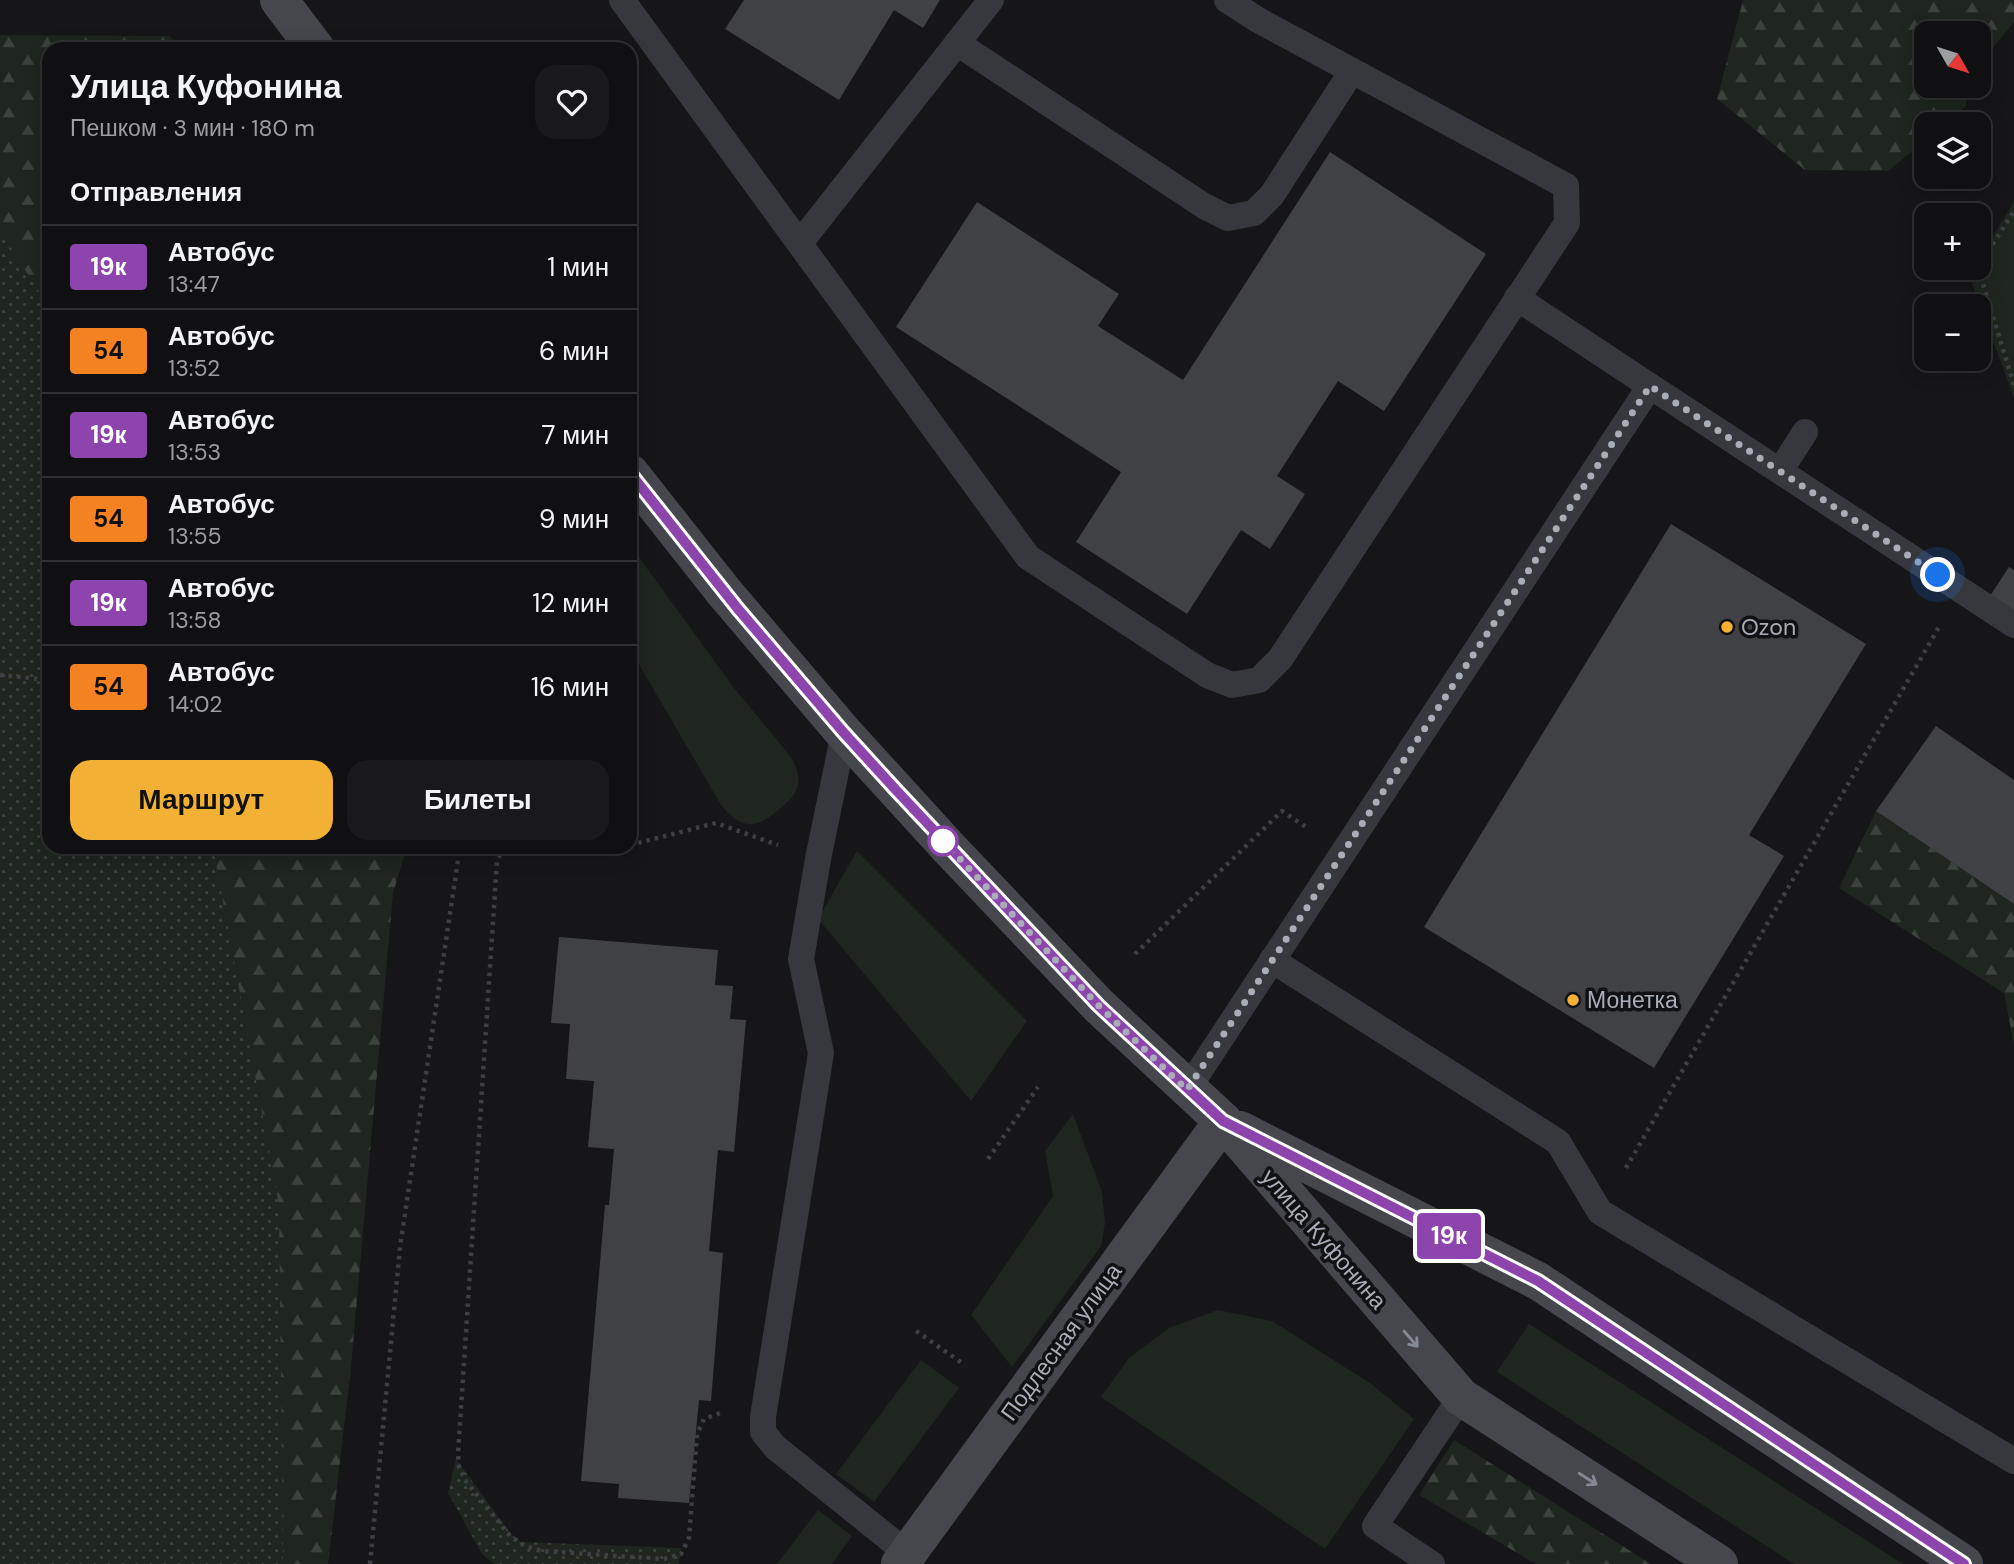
<!DOCTYPE html>
<html lang="ru">
<meta charset="utf-8">
<style>
:root{--surface:#101012;--page:#19191b;--text:#f1f3f6;--muted:#9c9d9f;--line:#303032;--accent:#f2b134}
body{margin:0;font-family:"DM Sans",sans-serif;background:var(--page);color:var(--text);height:100vh;display:flex;flex-direction:column;font-size:26px;white-space:nowrap}
*{box-sizing:border-box;margin:0}
p{font-size:23px;color:var(--muted)}
.icon{flex:none;width:38px;height:38px;fill:none;stroke:currentColor;stroke-width:2;stroke-linecap:round;stroke-linejoin:round}
.map{position:relative;flex:1;overflow:hidden}
.details{position:absolute;left:42px;top:42px;width:595px;height:812px;display:flex;flex-direction:column;background:var(--surface);border-radius:21px;box-shadow:0 4px 18px #0003,0 0 0 2px var(--line)}
.details>*{flex:none}
.badge{padding:0 14px;border-radius:5px;font-size:24px;line-height:46px}
.needle{width:46px;rotate:129deg}
.controls{position:absolute;left:1914px;top:21px;display:grid;gap:14px}
.controls a{display:grid;place-items:center;width:77px;height:77px;border-radius:14px;background:var(--surface);box-shadow:0 4px 18px #0003,0 0 0 2px var(--line);font-size:35px}
.you{position:absolute;width:35px;height:35px;margin:-18px;border:5px solid #fff;border-radius:50%;background:#1a73e8;box-shadow:0 0 0 10px #1a73e833}
.map>.badge{position:absolute;translate:-50% -50%;box-shadow:0 0 0 4px #fff}
h2{padding:0 28px;font-size:26px;line-height:63px}
.round{display:grid;place-items:center;flex:none;width:74px;height:74px;border-radius:21px;background:var(--page)}
.headline{display:flex;align-items:center;justify-content:space-between;height:119px;padding:0 28px}
h1{font-size:33px;font-weight:800;line-height:52px}
.button{display:flex;gap:14px;margin-top:auto;padding:14px 28px}
.button a{flex:1;height:80px;border-radius:21px;background:var(--accent);color:#111;font-size:28px;font-weight:800;line-height:80px;text-align:center}
.button a+a{background:var(--page);color:var(--text)}
ul{padding:0;list-style:none}
li{display:flex;align-items:center;gap:21px;height:84px;padding:0 28px;border-top:2px solid var(--line)}
li div{flex:1}
li b{display:block;font-size:26px}
li em{font-style:normal}
li .badge{min-width:77px;font-weight:700;text-align:center}
.map>svg:first-child{display:block}
.grass{fill:#1e261f}
.forest{fill:url(#forest-firs)}
.park{fill:url(#park-dots)}
.building{fill:#404145}
.lines{fill:none;stroke-linecap:round;stroke-linejoin:round}
.path{stroke:#3d3f44;stroke-width:4.5;stroke-dasharray:3.5 5;stroke-linecap:butt}
.lane{stroke:#37383d;stroke-width:26}
.secondary{stroke:#45474d;stroke-width:38}
.oneway{stroke:#858993}
.line-casing{stroke:#fff;stroke-width:16}
.line{stroke:#8e44ad;stroke-width:10}
.walk{stroke:#a8adb8;stroke-width:7;stroke-dasharray:0 12.6}
.poi-dot{fill:#f2b134;stroke:#111113;stroke-width:2.5}
.stop-dot{fill:#fff;stroke:#8e44ad;stroke-width:3.5}
.labels{text-anchor:middle;stroke-width:7;stroke-linejoin:round;paint-order:stroke}
.poi-label{font-size:23px;fill:#a8adb8;stroke:#111113;text-anchor:start}
.street-label{font-size:23px;fill:#a8adb8;stroke:#111113}
</style>
<div class="map">
<svg width="2014" height="1564" viewBox="0 0 2014 1564">
<defs>
<pattern id="forest-firs" width="22" height="20" patternUnits="userSpaceOnUse" patternTransform="scale(1.75)"><rect width="22" height="20" fill="#1e261f"/><path d="M5 1l3.5 6h-7zM16 11l3.5 6h-7z" fill="#3c433d"/></pattern>
<pattern id="park-dots" width="8" height="8" patternUnits="userSpaceOnUse" patternTransform="scale(1.75)"><rect width="8" height="8" fill="#1e261f"/><path d="M2 2h.1M6 6h.1" fill="none" stroke="#3c433d" stroke-width="1.8" stroke-linecap="round"/></pattern>
</defs>
<rect width="100%" height="100%" fill="#161618"/>
<g class="grass">
<polygon points="2014,202 2014,398 1969,275 1973,268 1979,268 1979,258"/>
<path d="M630,545l104,143 57,69c15,27 6,38 -15,55 -23,19 -37,15 -55,-7l-91,-156z"/>
<polygon points="857,851 1027,1021 971,1101 818,919"/>
<polygon points="1073,1114 1102,1192 1105,1223 1101,1246 1012,1367 971,1315 1053,1196 1045,1151"/>
<polygon points="1218,1310 1272,1321 1370,1383 1414,1419 1325,1549 1101,1397 1129,1358 1169,1328"/>
<polygon points="1529,1324 1903,1564 1794,1564 1497,1372"/>
<polygon points="921,1360 959,1388 874,1502 836,1474"/>
<polygon points="818,1510 852,1536 832,1564 777,1564"/>
</g>
<g class="forest">
<polygon points="1743,0 2014,0 2014,22 1979,64 1979,33 1927,33 1927,86 1972,86 1965,107 1944,124 1927,124 1927,139 1888,171 1805,170 1717,99"/>
<polygon points="0,35 170,36 178,49 49,49 49,847 407,847 393,893 351,1367 328,1564 0,1564"/>
<polygon points="1876,811 2014,904 2014,1045 2004,993 1839,888"/>
<polygon points="1454,1440 1651,1564 1536,1564 1419,1495"/>
</g>
<g class="park">
<polygon points="0,231 49,307 49,847 213,847 279,1205 283,1564 0,1564"/>
<polygon points="456,1459 511,1534 521,1542 681,1548 679,1564 494,1564 482,1554 448,1493"/>
</g>
<g class="building">
<polygon points="744,0 940,0 923,28 894,10 839,100 725,29"/>
<polygon points="1330,152 1486,254 1384,411 1338,381 1277,476 1305,494 1270,549 1241,530 1187,614 1076,542 1121,472 896,327 977,202 1119,294 1098,326 1183,380"/>
<polygon points="1671,524 1866,644 1749,835 1784,856 1654,1068 1424,927"/>
<polygon points="2009,567 2014,570 2014,613 1990,596"/>
<polygon points="1936,726 2014,780 2014,904 1876,811"/>
<polygon points="559,937 718,950 715,985 733,986 730,1019 746,1020 734,1152 718,1150 709,1251 723,1253 711,1401 699,1400 689,1503 618,1498 619,1484 581,1481 605,1205 609,1205 614,1149 588,1147 594,1081 566,1079 570,1024 551,1023"/>
</g>
<g class="lines">
<g class="path">
<polyline points="1979,266 2014,211"/>
<polyline points="1978,268 2014,385"/>
<polyline points="0,675 49,680"/>
<polyline points="630,845 716,823 778,845"/>
<polyline points="504,847 497,861 458,1454 459,1467 465,1480 510,1536 525,1546 542,1551 664,1559 681,1554 689,1538 697,1434 704,1419 720,1413"/>
<polyline points="1135,954 1282,811 1309,829"/>
<polyline points="988,1159 1038,1087"/>
<polyline points="1626,1168 1939,627"/>
<polyline points="916,1331 965,1365"/>
<polyline points="370,1564 400,1247 460,847"/>
</g>
<g class="lane">
<polyline points="622,0 1028,557 1207,675 1232,685 1259,680 1280,659 1567,223 1566,186 1258,20 1227,0"/>
<polyline points="957,43 1204,206 1228,218 1254,213 1272,195 1352,71"/>
<polyline points="800,243 991,0"/>
<polyline points="1517,298 1650,386"/>
<polyline points="1780,471 1805,432"/>
<polyline points="844,733 818,859 801,959 821,1053 763,1417 763,1432 775,1447 907,1553"/>
<polyline points="1272,960 1558,1142 1600,1212 2014,1461"/>
<polyline points="1187,1090 1650,386 2014,625"/>
<polyline points="1432,1564 1375,1526 1461,1397"/>
</g>
<g class="secondary">
<polyline points="279,0 316,49"/>
<polyline points="630,473 724,592 844,733 948,847 1099,1006 1223,1121 1461,1397 1719,1564"/>
<polyline points="1240,1130 1538,1281 1964,1564"/>
<polyline points="900,1564 1223,1121"/>
</g>
</g>
<defs><path id="oneway-shaft" d="M-6 0H5M1.5-3L5.5 0L1.5 3" fill="none" stroke-width="1.6" stroke-linecap="round" stroke-linejoin="round" transform="scale(1.75)"/></defs>
<g class="oneway">
<use href="#oneway-shaft" transform="translate(1411 1339) rotate(49)"/>
<use href="#oneway-shaft" transform="translate(1588 1479) rotate(33)"/>
</g>
<g class="lines">
<defs>
<polyline id="line" points="630,473 738,609 844,733 896,790 1099,1006 1223,1121 1538,1281 1964,1564"/>
</defs>
<use href="#line" class="line-casing"/>
<use href="#line" class="line"/>
<polyline class="walk" points="943,841 1099,1006 1187,1090 1650,386 1938,575"/>
</g>
<g class="poi-dot">
<circle cx="1727" cy="627" r="7"/>
<circle cx="1573" cy="1000" r="7"/>
</g>
<circle class="stop-dot" cx="943" cy="841" r="14"/>
<g class="labels">
<g class="poi-label">
<text x="1741" y="635">Ozon</text>
<text x="1587" y="1008">Монетка</text>
</g>
<g class="street-label">
<text transform="translate(1324 1239) rotate(49)" y="8">улица Куфонина</text>
<text transform="translate(1061 1342) rotate(-54)" y="8">Подлесная улица</text>
</g>
</g>
</svg>
<div class="controls">
<a><svg class="needle" viewBox="-14 -14 28 28"><path d="M0-13l5 13h-10z" fill="#e53935"/><path d="M0 13l5-13h-10z" fill="#9c9d9f"/></svg></a>
<a><svg class="icon" aria-label="layers" viewBox="0 0 24 24"><path d="M12 4l9 5-9 5-9-5zM3 14l9 5 9-5"/></svg></a>
<a>+</a>
<a>−</a>
</div>
<div class="you" style="left:1938px;top:575px"></div>
<b class="badge" style="left:1449px;top:1236px;background:#8e44ad;color:#fff">19к</b>
<section class="details">
<div class="headline"><div><h1>Улица Куфонина</h1><p>Пешком · 3 мин · 180 m</p></div><a class="round"><svg class="icon" aria-label="heart" viewBox="0 0 24 24"><path d="M12 20l-8-8c-3-5 5-10 8-4 3-6 11-1 8 4z"/></svg></a></div>
<h2>Отправления</h2>
<ul>
<li><span class="badge" style="background:#8e44ad;color:#fff">19к</span><div><b>Автобус</b><p>13:47</p></div><em>1 мин</em></li>
<li><span class="badge" style="background:#f58220;color:#111">54</span><div><b>Автобус</b><p>13:52</p></div><em>6 мин</em></li>
<li><span class="badge" style="background:#8e44ad;color:#fff">19к</span><div><b>Автобус</b><p>13:53</p></div><em>7 мин</em></li>
<li><span class="badge" style="background:#f58220;color:#111">54</span><div><b>Автобус</b><p>13:55</p></div><em>9 мин</em></li>
<li><span class="badge" style="background:#8e44ad;color:#fff">19к</span><div><b>Автобус</b><p>13:58</p></div><em>12 мин</em></li>
<li><span class="badge" style="background:#f58220;color:#111">54</span><div><b>Автобус</b><p>14:02</p></div><em>16 мин</em></li>
</ul>
<div class="button"><a>Маршрут</a><a>Билеты</a></div>
</section>
</div>
